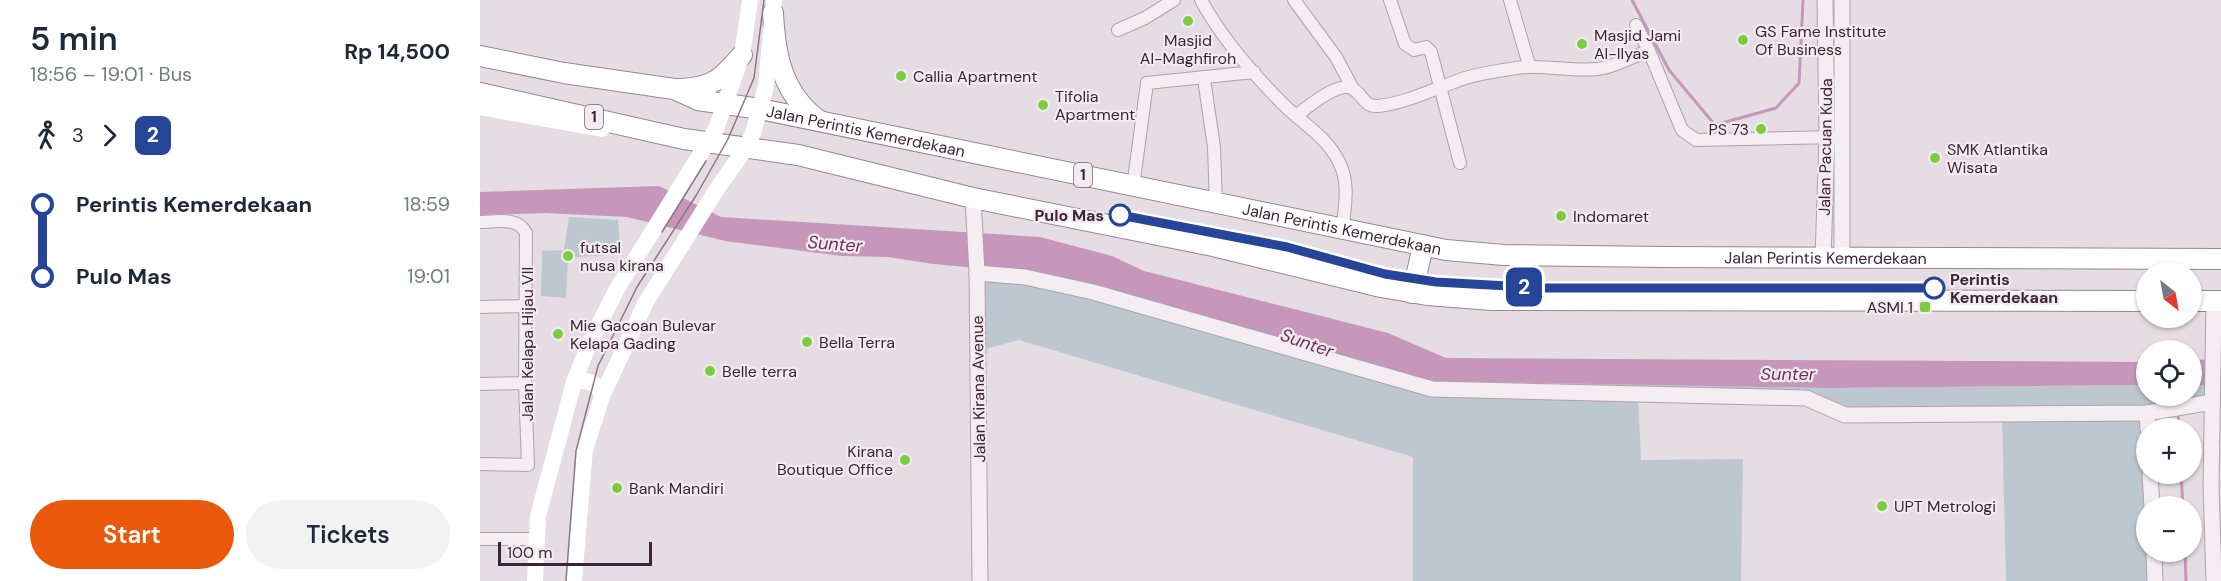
<!DOCTYPE html>
<meta charset="utf-8">
<style>
:root{--surface:#fff;--page:#f2f2f3;--text:#1f2937;--muted:#747a83;--accent:#ea580c}
body{margin:0;font-family:"DM Sans",sans-serif;background:var(--page);color:var(--text);height:100vh;display:flex;flex-direction:column;font-size:22px;white-space:nowrap}
*{box-sizing:border-box;margin:0}
p{font-size:20px;color:var(--muted)}
.icon{flex:none;width:33px;height:33px;fill:none;stroke:currentColor;stroke-width:2;stroke-linecap:round;stroke-linejoin:round}
.map{position:relative;flex:1;overflow:hidden}
.side{display:flex;flex-direction:column;background:var(--surface);width:480px}
.side>*{flex:none}
.badge{padding:0 12px;border-radius:9px;font-size:21px;line-height:39px}
.needle{width:39px;rotate:149deg}
.fabs{position:absolute;left:1656px;top:262px;display:grid;gap:12px}
.fabs a{display:grid;place-items:center;width:66px;height:66px;border-radius:50%;background:var(--surface);box-shadow:0 2px 4px #0004;font-size:30px}
.scale{position:absolute;left:18px;bottom:15px;width:154px;box-sizing:border-box;padding-left:6px;border:3px solid #3c2634;border-top:0;font-size:16px;line-height:21px;white-space:nowrap;color:#3c2634;-webkit-text-stroke:4px #f4ebf1;paint-order:stroke}
.map>.badge{position:absolute;translate:-50% -50%;box-shadow:0 0 0 3px #fff}
.legs{display:flex;align-items:center;gap:9px;height:66px;padding:0 30px;font-size:20px}
.legs p{margin-inline-start:auto}
.overview{display:flex;align-items:center;justify-content:space-between;height:102px;padding:0 30px}
h1{font-size:33px;font-weight:600;line-height:45px}
.action{display:flex;gap:12px;margin-top:auto;padding:12px 30px}
.action a{flex:1;height:69px;border-radius:36px;background:var(--accent);color:#fff;font-size:24px;font-weight:600;line-height:69px;text-align:center}
.action a+a{background:var(--page);color:var(--text)}
ul{padding:0 30px;list-style:none}
li{display:flex;align-items:center;gap:21px;height:72px;font-size:22px}
li i{display:grid;place-items:center;width:9px;height:100%;margin:0 8px;background:currentColor}
li i::after{content:'';width:15px;height:15px;margin:-8px;border:4px solid;border-radius:50%;background:var(--surface)}
li p{margin-inline-start:auto}
li:first-child i{background:linear-gradient(#0000 50%,currentColor 0)}
li:last-child i{background:linear-gradient(currentColor 50%,#0000 0)}
main{display:flex;flex:1;min-height:0}
.map>svg:first-child{display:block}
.green{fill:#bdc7d0}
.water{fill:#c697bb}
.lines{fill:none;stroke-linecap:round;stroke-linejoin:round}
.stream{stroke:#c697bb;stroke-width:3}
.minor-casing{stroke:#b0a2ab;stroke-width:14}
.tertiary-casing{stroke:#b0a2ab;stroke-width:17}
.trunk-casing{stroke:#9c8494;stroke-width:22}
.minor{stroke:#f4eef2;stroke-width:12}
.tertiary{stroke:#f4eef2;stroke-width:15}
.secondary{stroke:#fff;stroke-width:16}
.trunk{stroke:#fff;stroke-width:20}
.tram{stroke:#8f7686;stroke-width:1.5}
.line-1-casing{stroke:#fff;stroke-width:14}
.line-1{stroke:#264598;stroke-width:9}
.poi-dot{fill:#7dcb41;stroke:#f4ebf1;stroke-width:2}
.stop-1-dot{fill:#fff;stroke:#264598;stroke-width:3}
.labels{text-anchor:middle;stroke-width:4.5;stroke-linejoin:round;paint-order:stroke}
.shield{fill:#f4ebf1;stroke:#73616d;stroke-width:1.5}
.shield-label{font-size:15px;font-weight:bold;fill:#3c2634}
.poi-label{font-size:16px;fill:#3c2634;stroke:#f4ebf1;text-anchor:start}
.street-label{font-size:16px;fill:#3c2634;stroke:#f4ebf1}
.stop-label{font-size:16px;font-weight:bold;fill:#3c2634;stroke:#f4ebf1;text-anchor:end}
.water-label{font-size:18px;font-style:italic;fill:#6e315e;stroke:#f4ebf1}
</style>
<main>
<section class="side">
<div class="overview"><div><h1>5 min</h1><p>18:56 – 19:01 · Bus</p></div><b>Rp 14,500</b></div>
<div class="legs"><svg class="icon" aria-label="walk" viewBox="0 0 24 24"><circle cx="13" cy="4" r="2"/><path d="M13 8l-2 6 4 7M11 14l-3 7M7 12l3-4h3l4 4"/></svg>3<svg class="icon" aria-label="forward" viewBox="0 0 24 24"><path d="M9 5l7 7-7 7"/></svg><b class="badge" style="background:#264598;color:#fff">2</b></div>
<ul>
<li><i style="color:#264598"></i><b>Perintis Kemerdekaan</b><p>18:59</p></li>
<li><i style="color:#264598"></i><b>Pulo Mas</b><p>19:01</p></li>
</ul>
<div class="action"><a>Start</a><a>Tickets</a></div>
</section>
<div class="map">
<svg width="1741" height="581" viewBox="0 0 1741 581">
<rect width="100%" height="100%" fill="#e6dce3"/>
<g class="green">
<polygon points="89,217 138,220 140,254 88,258 86,298 61,296 62,251 84,250"/>
<polygon points="516,273 945,381 1365,388 1666,385 1666,396 1712,396 1712,385 1741,385 1741,399 1675,413 1666,429 1666,552 1673,552 1675,581 1526,581 1522,415 1365,415 1335,400 1158,396 1161,460 1263,459 1261,581 933,581 933,457 539,340 502,350 501,274"/>
</g>
<g class="water">
<polygon points="179,186 241,217 560,237 632,256 664,271 908,333 966,358 1666,362 1666,385 1349,388 945,381 553,273 453,264 408,257 362,256 245,241 147,217 65,213 0,215 0,192"/>
<polygon points="1741,359 1741,385 1712,385 1712,360"/>
</g>
<g class="lines">
<g class="stream">
<polyline points="1152,0 1189,70 1235,125 1296,108 1319,83 1323,0"/>
<polyline points="1696,396 1697,403"/>
<polyline points="1698,413 1699,429"/>
<polyline points="1701,474 1703,507"/>
<polyline points="1705,552 1706,581"/>
</g>
<defs>
<g id="minor">
<path d="M721,0c21,39 51,73 83,105 20,20 48,35 58,64 7,19 2,40 1,59"/>
<polyline points="814,0 856,57 873,89"/>
<polyline points="910,0 925,44 934,50 946,47 951,52 980,163"/>
<polyline points="1030,0 1049,65"/>
<polyline points="1156,25 1169,51"/>
<polyline points="638,30 665,18 694,0"/>
<polyline points="724,79 734,147 736,204"/>
<path d="M817,115c11,-8 42,-35 56,-26 10,6 11,18 25,17 28,-3 53,-16 79,-25 16,-7 36,-9 53,-12 29,-6 58,3 87,0 17,-1 35,-13 52,-18l33,79 14,10 140,-3"/>
<polyline points="653,187 667,83 774,72"/>
<path d="M0,222c15,0 38,-6 46,11l-1,150 3,82 -48,-1"/>
<polyline points="0,307 46,306"/>
<polyline points="0,384 45,383"/>
<polyline points="0,539 57,539"/>
</g>
<g id="tertiary">
<polyline points="493,198 497,273 500,581"/>
<polyline points="1362,257 1362,0"/>
<polyline points="1343,258 1347,138 1345,0"/>
<polyline points="497,273 545,277 613,292 952,389 1326,398 1365,415 1667,413 1732,402"/>
<polyline points="1667,413 1668,429"/>
<polyline points="1670,474 1672,507"/>
<polyline points="1674,552 1675,581"/>
<polyline points="1734,581 1731,486 1734,301"/>
</g>
<g id="trunk">
<path d="M293,13c2,41 9,80 44,106"/>
<path id="s1" d="M0,56l84,17 110,16 24,11 62,9 686,141 58,5 160,2 557,2"/>
<path d="M199,89c34,-1 42,-10 63,-34"/>
<polyline points="0,93 204,139 318,155 493,198 733,246 901,287 947,295 1012,300 1666,301"/>
<polyline points="932,293 943,247"/>
<polyline points="1712,301 1741,301"/>
</g>
</defs>
<use href="#minor" class="minor-casing"/>
<use href="#tertiary" class="tertiary-casing"/>
<use href="#trunk" class="trunk-casing"/>
<use href="#minor" class="minor"/>
<use href="#tertiary" class="tertiary"/>
<g class="secondary">
<polyline points="0,107 122,129"/>
<path d="M94,382c14,-3 21,0 29,12"/>
<polyline points="55,581 58,516 94,382 109,344 138,287 236,129 262,55 270,0"/>
<polyline points="94,581 105,449 123,394 166,302 239,186 266,148 273,133 286,86 294,0"/>
</g>
<use href="#trunk" class="trunk"/>
<g class="tram">
<polyline points="182,232 226,161"/>
<polyline points="86,581 96,451 118,366 157,287 217,194 248,139 274,78 284,0"/>
</g>
</g>
<g class="lines">
<defs>
<polyline id="line-1" points="640,215 807,247 905,274 956,282 1065,288 1454,288"/>
</defs>
<use href="#line-1" class="line-1-casing"/>
<use href="#line-1" class="line-1"/>
</g>
<g class="poi-dot">
<circle cx="708" cy="21" r="6"/>
<circle cx="1263" cy="40" r="6"/>
<circle cx="1102" cy="44" r="6"/>
<circle cx="421" cy="76" r="6"/>
<circle cx="563" cy="105" r="6"/>
<circle cx="1281" cy="129" r="6"/>
<circle cx="1455" cy="158" r="6"/>
<circle cx="1081" cy="216" r="6"/>
<circle cx="88" cy="256" r="6"/>
<rect x="1439" y="301" width="12" height="12" rx="3"/>
<circle cx="78" cy="334" r="6"/>
<circle cx="327" cy="342" r="6"/>
<circle cx="230" cy="371" r="6"/>
<circle cx="425" cy="460" r="6"/>
<circle cx="137" cy="488" r="6"/>
<circle cx="1402" cy="506" r="6"/>
</g>
<g class="stop-1-dot">
<circle cx="640" cy="215" r="10"/>
<circle cx="1454" cy="288" r="10"/>
</g>
<g class="labels">
<g class="shield">
<rect x="105" y="105" width="18" height="24" rx="4.5"/>
<rect x="594" y="163" width="18" height="24" rx="4.5"/>
</g>
<g class="shield-label">
<text x="114" y="122">1</text>
<text x="603" y="180">1</text>
</g>
<g class="poi-label">
<text x="1275" y="37">GS Fame Institute<tspan x="1275" dy="18">Of Business</tspan></text>
<text x="1114" y="41">Masjid Jami<tspan x="1114" dy="18">Al-Ilyas</tspan></text>
<text x="708" y="46" text-anchor="middle">Masjid<tspan x="708" dy="18">Al-Maghfiroh</tspan></text>
<text x="433" y="82">Callia Apartment</text>
<text x="575" y="102">Tifolia<tspan x="575" dy="18">Apartment</tspan></text>
<text x="1269" y="135" text-anchor="end">PS 73</text>
<text x="1467" y="155">SMK Atlantika<tspan x="1467" dy="18">Wisata</tspan></text>
<text x="1093" y="222">Indomaret</text>
<text x="100" y="253">futsal<tspan x="100" dy="18">nusa kirana</tspan></text>
<text x="1433" y="313" text-anchor="end">ASMI 1</text>
<text x="90" y="331">Mie Gacoan Bulevar<tspan x="90" dy="18">Kelapa Gading</tspan></text>
<text x="339" y="348">Bella Terra</text>
<text x="242" y="377">Belle terra</text>
<text x="413" y="457" text-anchor="end">Kirana<tspan x="413" dy="18">Boutique Office</tspan></text>
<text x="149" y="494">Bank Mandiri</text>
<text x="1414" y="512">UPT Metrologi</text>
</g>
<g class="street-label">
<text dy="6" stroke="none"><textPath href="#s1" startOffset="394">Jalan Perintis Kemerdekaan</textPath></text>
<text transform="translate(1345 147) rotate(-89)" y="6">Jalan Pacuan Kuda</text>
<text dy="6" stroke="none"><textPath href="#s1" startOffset="880">Jalan Perintis Kemerdekaan</textPath></text>
<text dy="6" stroke="none"><textPath href="#s1" startOffset="1366">Jalan Perintis Kemerdekaan</textPath></text>
<text transform="translate(47 344) rotate(-90)" y="6">Jalan Kelapa Hijau VII</text>
<text transform="translate(498 389) rotate(-91)" y="6">Jalan Kirana Avenue</text>
</g>
<g class="stop-label">
<text x="624" y="221">Pulo Mas</text>
<text x="1470" y="285" text-anchor="start">Perintis<tspan x="1470" dy="18">Kemerdekaan</tspan></text>
</g>
<g class="water-label">
<text transform="translate(355 244) rotate(4)" y="6">Sunter</text>
<text transform="translate(827 343) rotate(19)" y="6">Sunter</text>
<text x="1308" y="380">Sunter</text>
</g>
</g>
</svg>
<div class="fabs">
<a><svg class="needle" viewBox="-14 -14 28 28"><path d="M0-13l5 13h-10z" fill="#e53935"/><path d="M0 13l5-13h-10z" fill="#747a83"/></svg></a>
<a><svg class="icon" aria-label="locate" viewBox="0 0 24 24"><circle cx="12" cy="12" r="6"/><path d="M12 2v4M12 18v4M2 12h4M18 12h4"/></svg></a>
<a>+</a>
<a>−</a>
</div>
<div class="scale">100 m</div>
<b class="badge" style="left:1044px;top:287px;background:#264598;color:#fff">2</b>
</div>
</main>
